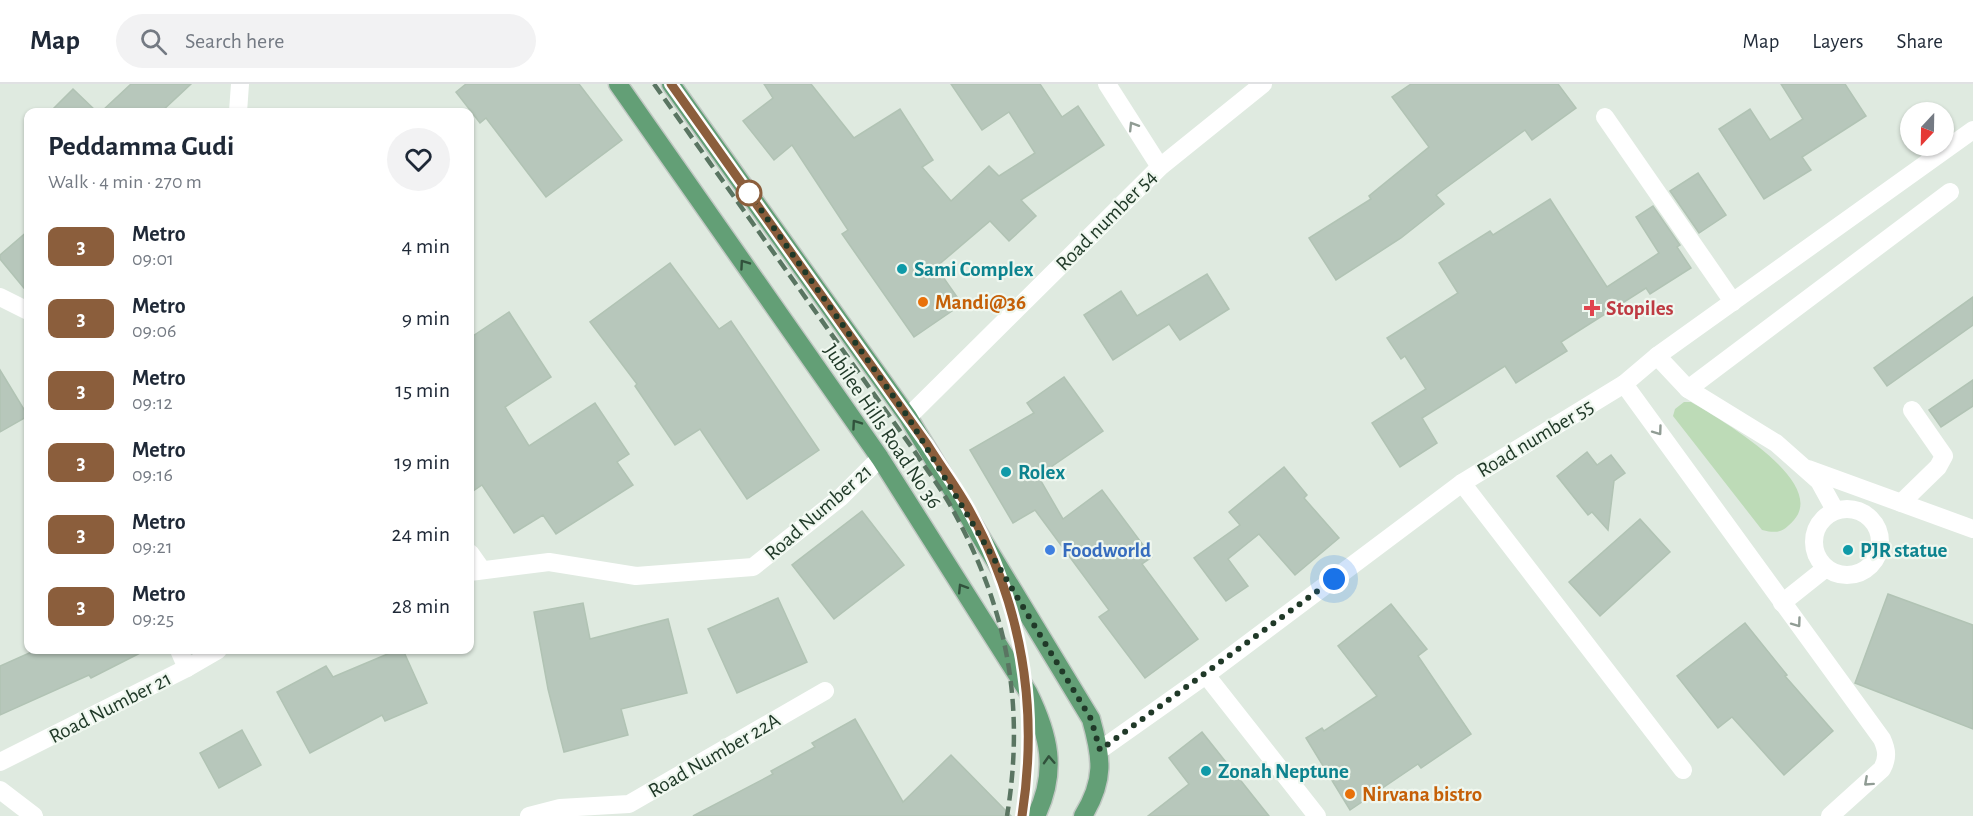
<!DOCTYPE html>
<meta charset="utf-8">
<style>
:root{--surface:#fff;--page:#f2f2f3;--text:#1f2937;--muted:#747a83;--line:#e0e1e3}
body{margin:0;font-family:"Alegreya Sans",sans-serif;background:var(--page);color:var(--text);height:100vh;display:flex;flex-direction:column;font-size:22px;white-space:nowrap}
*{box-sizing:border-box;margin:0}
p{font-size:20px;color:var(--muted)}
.icon{flex:none;width:33px;height:33px;fill:none;stroke:currentColor;stroke-width:2;stroke-linecap:round;stroke-linejoin:round}
.map{position:relative;flex:1;overflow:hidden}
.side{position:absolute;left:24px;top:24px;width:450px;height:546px;display:flex;flex-direction:column;background:var(--surface);border-radius:12px;box-shadow:0 2px 4px #0004}
.side>*{flex:none}
.badge{padding:0 12px;border-radius:9px;font-size:21px;line-height:39px}
.needle{width:39px;rotate:202deg}
.controls{position:absolute;left:1900px;top:18px;display:grid;gap:12px}
.controls a{display:grid;place-items:center;width:54px;height:54px;border-radius:50%;background:var(--surface);box-shadow:0 2px 4px #0004;font-size:30px}
.you{position:absolute;width:30px;height:30px;margin:-15px;border:4px solid #fff;border-radius:50%;background:#1a73e8;box-shadow:0 0 0 9px #1a73e833}
.map>.badge{position:absolute;translate:-50% -50%;box-shadow:0 0 0 3px #fff}
.round{display:grid;place-items:center;flex:none;width:63px;height:63px;border-radius:32px;background:var(--page)}
.summary{display:flex;align-items:center;justify-content:space-between;height:102px;padding:0 24px}
h1{font-size:28px;font-weight:700;line-height:45px}
ul{padding:0;list-style:none}
li{display:flex;align-items:center;gap:18px;height:72px;padding:0 24px}
li div{flex:1}
li b{display:block;font-size:22px}
li em{font-style:normal}
li .badge{min-width:66px;font-weight:700;text-align:center}
header{display:flex;align-items:center;gap:36px;box-sizing:border-box;height:84px;padding:0 30px;background:var(--surface);border-bottom:2px solid var(--line)}
header strong{font-size:28px}
nav{display:flex;gap:33px;margin-inline-start:auto;font-size:21px}
.search{width:420px;height:54px;background:var(--page);display:flex;align-items:center;gap:15px;box-sizing:border-box;padding:0 21px;border-radius:33px;color:var(--muted);font-size:22px}
.map>svg:first-child{display:block}
.green{fill:#bddbb7}
.building{fill:#b7c7bb;stroke:#b1c3b4;stroke-width:1.5}
.lines{fill:none;stroke-linecap:round;stroke-linejoin:round}
.major-casing{stroke:#c1c8c3;stroke-width:21}
.minor{stroke:#fff;stroke-width:18}
.major{stroke:#639f76;stroke-width:18}
.rail{stroke:#5a7562;stroke-width:4.5;stroke-dasharray:12 6;stroke-linecap:butt}
.oneway{stroke:#909c94}
.oneway2{stroke:#31523c}
.line-casing{stroke:#fff;stroke-width:14}
.line{stroke:#8b5e3c;stroke-width:9}
.walk{stroke:#203928;stroke-width:6;stroke-dasharray:0 10.8}
.stop-dot{fill:#fff;stroke:#8b5e3c;stroke-width:3}
.culture-dot{fill:#0f9aa8;stroke:#eff7ef;stroke-width:2}
.food-dot{fill:#e8710a;stroke:#eff7ef;stroke-width:2}
.health-dot{fill:#e0444e;stroke:#eff7ef;stroke-width:2}
.shop-dot{fill:#3f7fe0;stroke:#eff7ef;stroke-width:2}
.labels{text-anchor:middle;stroke-width:4.5;stroke-linejoin:round;paint-order:stroke}
.street-label{font-size:21px;fill:#203928;stroke:#eff7ef}
.culture-label{font-size:21px;font-weight:bold;fill:#0d838f;stroke:#eff7ef;text-anchor:start}
.food-label{font-size:21px;font-weight:bold;fill:#c56008;stroke:#eff7ef;text-anchor:start}
.health-label{font-size:21px;font-weight:bold;fill:#be3a42;stroke:#eff7ef;text-anchor:start}
.shop-label{font-size:21px;font-weight:bold;fill:#366cbe;stroke:#eff7ef;text-anchor:start}
</style>
<header>
<strong>Map</strong>
<div class="search"><svg class="icon" aria-label="search" viewBox="0 0 24 24"><circle cx="10" cy="10" r="6"/><path d="M15 15l6 6"/></svg>Search here</div>
<nav><a>Map</a><a>Layers</a><a>Share</a></nav>
</header>
<div class="map">
<svg width="1973" height="732" viewBox="0 0 1973 732">
<rect width="100%" height="100%" fill="#dfeae0"/>
<path class="green" d="M1684,318h7c27,16 137,79 103,118 -11,12 -16,14 -32,10l-89,-114 2,-7z"/>
<g class="building">
<polygon points="131,0 191,0 161,28 101,28"/>
<polygon points="466,0 579,0 622,56 546,113 486,34 480,39 456,8"/>
<polygon points="764,0 811,0 854,54 900,25 933,76 922,83 951,117 989,82 999,92 1035,69 1009,28 982,46 951,0 1040,0 1062,33 1078,22 1104,61 1021,116 1036,132 1009,157 990,137 936,183 962,220 914,253 842,150 848,146 792,61 774,76 743,37 773,14"/>
<polygon points="1411,0 1558,0 1576,24 1532,56 1525,46 1436,111 1444,120 1401,154 1336,196 1309,154 1371,115 1369,112 1429,63 1392,13"/>
<polygon points="1781,0 1845,0 1866,32 1802,73 1811,86 1764,115 1719,45 1750,25 1770,56 1803,35"/>
<polygon points="73,5 97,28 50,28"/>
<polygon points="1698,89 1726,131 1699,149 1670,107"/>
<polygon points="1550,115 1607,203 1659,169 1636,133 1653,122 1680,161 1677,163 1691,184 1650,210 1646,204 1561,258 1567,267 1516,299 1505,282 1422,334 1437,359 1400,383 1372,339 1426,305 1405,272 1401,275 1387,254 1458,209 1439,179 1490,147 1493,151"/>
<polygon points="28,147 28,209 0,175 0,171"/>
<polygon points="670,179 719,245 731,237 819,366 747,415 700,345 675,361 635,302 637,300 590,238"/>
<polygon points="1207,190 1229,225 1180,256 1169,240 1113,276 1084,231 1121,207 1137,232"/>
<polygon points="1973,213 1973,241 1887,302 1874,284"/>
<polygon points="509,228 551,293 505,323 529,362 595,319 629,370 617,378 633,401 556,450 543,431 514,449 482,401 470,409 470,254"/>
<polygon points="0,286 28,332 0,348"/>
<polygon points="1064,293 1103,347 1038,392 1063,435 1102,406 1152,473 1142,480 1198,555 1145,594 1099,533 1109,526 1035,426 1013,439 970,366 1034,329 1027,319"/>
<polygon points="1973,296 1973,322 1941,343 1929,326"/>
<polygon points="1587,368 1597,381 1611,371 1625,389 1614,397 1608,446 1592,428 1588,431 1557,392"/>
<polygon points="1284,383 1307,411 1304,414 1339,454 1295,491 1259,450 1228,475 1248,502 1226,517 1194,474 1240,441 1229,428"/>
<polygon points="862,427 904,481 834,535 792,481"/>
<polygon points="1640,435 1670,468 1600,532 1569,498"/>
<polygon points="1888,510 1973,541 1973,645 1855,599"/>
<polygon points="778,514 807,578 737,609 708,545"/>
<polygon points="583,519 590,555 668,535 687,609 621,625 628,651 564,668 548,605 534,528"/>
<polygon points="1391,520 1427,565 1418,572 1471,650 1421,684 1418,680 1350,726 1306,654 1322,644 1324,647 1377,612 1338,562"/>
<polygon points="1745,539 1787,591 1785,592 1833,647 1784,691 1732,633 1718,644 1677,592"/>
<polygon points="36,566 146,566 91,594 89,591 0,631 0,582"/>
<polygon points="397,566 403,566 427,619 385,637 382,631 310,669 277,608 326,582 333,593"/>
<polygon points="855,635 903,718 951,671 1011,732 693,732 773,690 771,687 815,663 812,659"/>
<polygon points="242,646 261,681 219,704 200,669"/>
<polygon points="1202,648 1269,732 1148,732 1189,700 1169,674"/>
</g>
<g class="lines">
<defs>
<g id="major">
<path d="M618,0l262,374 148,234c21,43 30,79 8,124"/>
<path d="M671,0l237,333 183,302c11,39 14,61 -8,97"/>
</g>
</defs>
<use href="#major" class="major-casing"/>
<g class="minor">
<polyline points="1107,0 1160,83"/>
<polyline points="238,28 240,0"/>
<polyline points="1605,33 1733,218"/>
<polyline points="0,213 28,227"/>
<polyline points="1657,272 1688,305 1776,359 1819,397 1835,426"/>
<path d="M1624,300l258,355c5,11 6,19 0,30l-52,47"/>
<polyline points="1688,305 1950,108"/>
<polyline points="908,333 1160,83 1263,0"/>
<polyline points="1808,385 1973,445"/>
<polyline points="1462,399 1683,686"/>
<polyline points="1901,419 1938,383 1944,372 1912,326"/>
<circle cx="1847" cy="458" r="33"/>
<polyline points="470,469 482,486"/>
<polyline points="470,488 549,478 636,492 753,483 841,413 880,374"/>
<polyline points="1782,519 1826,484"/>
<polyline points="179,566 187,584"/>
<polyline points="1206,591 1317,732"/>
<polyline points="1100,666 1206,591 1462,399 1624,300 1657,272 1973,46"/>
<polyline points="0,678 187,584 218,566"/>
<polyline points="0,706 34,732"/>
<polyline points="529,732 560,724 629,720 825,607"/>
</g>
<use href="#major" class="major"/>
<g class="rail">
<path d="M654,0l261,368c13,20 29,40 40,62 53,98 70,192 52,302"/>
<path d="M671,0l256,360c13,21 28,41 40,62 55,98 72,200 55,310"/>
</g>
</g>
<defs><path id="oneway-chevron" d="M-2-3.5L2.5 0L-2 3.5" fill="none" stroke-width="1.6" stroke-linecap="round" stroke-linejoin="round" transform="scale(1.5)"/></defs>
<g class="oneway">
<use href="#oneway-chevron" transform="translate(1133 42) rotate(-122)"/>
<use href="#oneway-chevron" transform="translate(1658 347) rotate(54)"/>
<use href="#oneway-chevron" transform="translate(1797 539) rotate(54)"/>
<use href="#oneway-chevron" transform="translate(1868 698) rotate(138)"/>
</g>
<g class="oneway2">
<use href="#oneway-chevron" transform="translate(744 180) rotate(-125)"/>
<use href="#oneway-chevron" transform="translate(856 340) rotate(-125)"/>
<use href="#oneway-chevron" transform="translate(962 504) rotate(-122)"/>
<use href="#oneway-chevron" transform="translate(1049 676) rotate(-93)"/>
</g>
<g class="lines">
<defs>
<path id="line" d="M671,0l256,360c13,21 28,41 40,62 55,97 72,200 55,310"/>
</defs>
<use href="#line" class="line-casing"/>
<use href="#line" class="line"/>
<polyline class="walk" points="749,109 908,333 1091,635 1100,666 1334,495"/>
</g>
<circle class="stop-dot" cx="749" cy="109" r="12"/>
<g class="culture-dot">
<circle cx="902" cy="185" r="6"/>
<circle cx="1006" cy="388" r="6"/>
<circle cx="1848" cy="466" r="6"/>
<circle cx="1206" cy="687" r="6"/>
</g>
<g class="food-dot">
<circle cx="923" cy="218" r="6"/>
<circle cx="1350" cy="710" r="6"/>
</g>
<path class="health-dot" d="M1589 215h6v6h6v6h-6v6h-6v-6h-6v-6h6z"/>
<circle class="shop-dot" cx="1050" cy="466" r="6"/>
<g class="labels">
<g class="street-label">
<text transform="translate(1106 136) rotate(-45)" y="7">Road number 54</text>
<text transform="translate(883 342) rotate(56)" y="7">Jubilee Hills Road No 36</text>
<text transform="translate(1535 354) rotate(-31)" y="7">Road number 55</text>
<text transform="translate(818 428) rotate(-41)" y="7">Road Number 21</text>
<text transform="translate(110 623) rotate(-27)" y="7">Road Number 21</text>
<text transform="translate(714 671) rotate(-30)" y="7">Road Number 22A</text>
</g>
<g class="culture-label">
<text x="914" y="192">Sami Complex</text>
<text x="1018" y="395">Rolex</text>
<text x="1860" y="473">PJR statue</text>
<text x="1218" y="694">Zonah Neptune</text>
</g>
<g class="food-label">
<text x="935" y="225">Mandi@36</text>
<text x="1362" y="717">Nirvana bistro</text>
</g>
<g class="health-label">
<text x="1606" y="231">Stopiles</text>
</g>
<g class="shop-label">
<text x="1062" y="473">Foodworld</text>
</g>
</g>
</svg>
<div class="controls">
<a><svg class="needle" viewBox="-14 -14 28 28"><path d="M0-13l5 13h-10z" fill="#e53935"/><path d="M0 13l5-13h-10z" fill="#747a83"/></svg></a>
</div>
<div class="you" style="left:1334px;top:495px"></div>
<section class="side">
<div class="summary"><div><h1>Peddamma Gudi</h1><p>Walk · 4 min · 270 m</p></div><a class="round"><svg class="icon" aria-label="heart" viewBox="0 0 24 24"><path d="M12 20l-8-8c-3-5 5-10 8-4 3-6 11-1 8 4z"/></svg></a></div>
<ul>
<li><span class="badge" style="background:#8b5e3c;color:#fff">3</span><div><b>Metro</b><p>09:01</p></div><em>4 min</em></li>
<li><span class="badge" style="background:#8b5e3c;color:#fff">3</span><div><b>Metro</b><p>09:06</p></div><em>9 min</em></li>
<li><span class="badge" style="background:#8b5e3c;color:#fff">3</span><div><b>Metro</b><p>09:12</p></div><em>15 min</em></li>
<li><span class="badge" style="background:#8b5e3c;color:#fff">3</span><div><b>Metro</b><p>09:16</p></div><em>19 min</em></li>
<li><span class="badge" style="background:#8b5e3c;color:#fff">3</span><div><b>Metro</b><p>09:21</p></div><em>24 min</em></li>
<li><span class="badge" style="background:#8b5e3c;color:#fff">3</span><div><b>Metro</b><p>09:25</p></div><em>28 min</em></li>
</ul>
</section>
</div>
